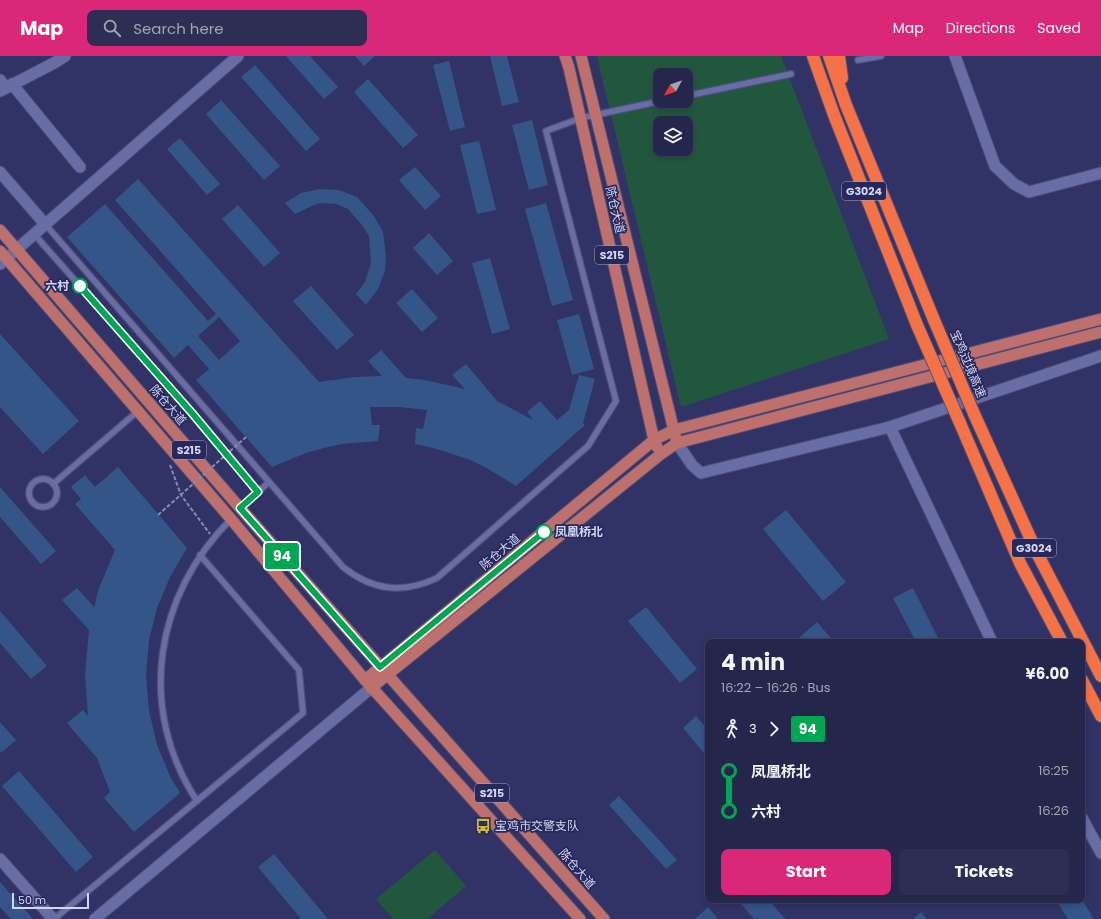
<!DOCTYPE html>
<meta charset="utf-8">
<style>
:root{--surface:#25264c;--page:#2d2e53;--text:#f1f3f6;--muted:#a3a5b5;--line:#424364;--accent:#db2777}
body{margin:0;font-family:Poppins,"Noto Sans SC",sans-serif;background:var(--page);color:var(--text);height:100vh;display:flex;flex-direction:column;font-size:15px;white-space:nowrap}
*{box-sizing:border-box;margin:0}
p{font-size:13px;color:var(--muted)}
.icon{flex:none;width:22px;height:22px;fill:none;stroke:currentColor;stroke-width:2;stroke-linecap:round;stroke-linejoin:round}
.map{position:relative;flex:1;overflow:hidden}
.details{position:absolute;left:705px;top:583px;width:380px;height:264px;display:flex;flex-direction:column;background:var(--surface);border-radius:8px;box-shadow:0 2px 6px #0003,0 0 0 1px var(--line)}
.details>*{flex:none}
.badge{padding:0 8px;border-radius:3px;font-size:14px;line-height:26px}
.needle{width:26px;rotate:230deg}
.fabs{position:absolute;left:653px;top:12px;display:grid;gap:8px}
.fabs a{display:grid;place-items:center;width:40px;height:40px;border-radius:8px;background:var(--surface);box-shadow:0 2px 6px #0003,0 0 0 1px var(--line);font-size:20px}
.scale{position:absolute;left:12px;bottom:10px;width:77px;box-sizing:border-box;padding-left:4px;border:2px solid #d3d7f7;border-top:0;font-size:11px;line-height:14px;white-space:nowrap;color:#d3d7f7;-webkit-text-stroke:3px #27295a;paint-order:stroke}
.map>.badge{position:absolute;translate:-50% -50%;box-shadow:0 0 0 2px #fff}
.legs{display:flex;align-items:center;gap:6px;height:44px;padding:0 16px;font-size:13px}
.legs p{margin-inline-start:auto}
.overview{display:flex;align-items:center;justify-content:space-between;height:68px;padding:0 16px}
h1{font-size:22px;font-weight:700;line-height:30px}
.cta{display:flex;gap:8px;margin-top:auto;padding:8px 16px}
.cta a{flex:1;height:46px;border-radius:8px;background:var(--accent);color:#fff;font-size:16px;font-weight:700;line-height:46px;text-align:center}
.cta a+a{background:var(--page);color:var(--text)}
ul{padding:0 16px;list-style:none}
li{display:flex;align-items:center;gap:14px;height:40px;font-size:15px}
li i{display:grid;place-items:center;width:6px;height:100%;margin:0 5px;background:currentColor}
li i::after{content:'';width:10px;height:10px;margin:-5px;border:3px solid;border-radius:50%;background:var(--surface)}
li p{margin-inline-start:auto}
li:first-child i{background:linear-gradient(#0000 50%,currentColor 0)}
li:last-child i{background:linear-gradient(currentColor 50%,#0000 0)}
header{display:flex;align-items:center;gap:24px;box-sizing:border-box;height:56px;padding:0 20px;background:var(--accent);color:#fff}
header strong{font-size:19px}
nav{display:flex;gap:22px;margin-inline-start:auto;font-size:14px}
.search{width:280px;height:36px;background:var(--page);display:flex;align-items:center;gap:10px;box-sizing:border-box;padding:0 14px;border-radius:8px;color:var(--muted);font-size:15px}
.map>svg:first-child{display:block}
.green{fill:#21583d;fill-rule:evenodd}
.building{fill:#358;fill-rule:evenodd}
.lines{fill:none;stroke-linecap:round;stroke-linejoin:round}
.service-casing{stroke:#4e4e7a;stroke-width:8}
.minor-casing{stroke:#4e4e7a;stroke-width:13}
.primary-casing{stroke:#4e4e7a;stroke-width:13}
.motorway-casing{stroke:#4e4e7a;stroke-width:14}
.path{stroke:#878ab3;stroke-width:2;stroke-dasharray:4 2;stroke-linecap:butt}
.service{stroke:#686ea5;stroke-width:5.5}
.minor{stroke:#686ea5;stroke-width:11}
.primary{stroke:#bd706c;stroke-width:11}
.motorway{stroke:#f57146;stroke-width:12}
.motorway-bridge-casing{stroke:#4e4e7a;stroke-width:14;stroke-linecap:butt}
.path-bridge{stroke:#878ab3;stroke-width:2;stroke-dasharray:4 2;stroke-linecap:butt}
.motorway-bridge{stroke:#f57146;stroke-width:12}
.line-1-casing{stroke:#fff;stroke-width:9}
.line-1{stroke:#00a651;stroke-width:6}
.stop-1-dot{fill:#fff;stroke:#00a651;stroke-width:2}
.labels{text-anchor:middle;stroke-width:3.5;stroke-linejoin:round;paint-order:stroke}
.shield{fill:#27295a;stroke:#9fa3c8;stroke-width:1}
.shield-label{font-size:11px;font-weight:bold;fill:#d3d7f7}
.street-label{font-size:12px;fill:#d3d7f7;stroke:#27295a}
.stop-label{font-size:12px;font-weight:bold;fill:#d3d7f7;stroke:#27295a;text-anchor:end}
.poi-label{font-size:12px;fill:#d3d7f7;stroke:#27295a;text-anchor:start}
</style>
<header>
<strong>Map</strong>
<div class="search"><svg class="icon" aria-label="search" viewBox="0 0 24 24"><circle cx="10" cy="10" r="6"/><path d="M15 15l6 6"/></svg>Search here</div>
<nav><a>Map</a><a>Directions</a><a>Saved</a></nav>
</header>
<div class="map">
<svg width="1101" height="863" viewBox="0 0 1101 863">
<rect width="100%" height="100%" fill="#313366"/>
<g class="green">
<path d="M597,0h184l108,283 -208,68zM660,19h26v26h-26zM660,67h26v26h-26z"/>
<polygon points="435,794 466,830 427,863 393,863 376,843"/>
</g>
<g class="building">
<polygon points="286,0 310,0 338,31 324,43"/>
<polygon points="355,0 375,0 364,10"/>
<polygon points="490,0 507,0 519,46 502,50"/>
<polygon points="449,5 465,71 450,75 433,9"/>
<polygon points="255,9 320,83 306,95 241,21"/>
<polygon points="368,23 418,79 403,92 354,36"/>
<polygon points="221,44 280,110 264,124 206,58"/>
<polygon points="532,64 548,129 529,134 512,69"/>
<polygon points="180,82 220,128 207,139 167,93"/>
<polygon points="479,85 496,154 477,158 460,89"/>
<polygon points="415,111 441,140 425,154 399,124"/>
<path d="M138,123l181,203 36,-5 27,-1 -14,-15 13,-11 25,28 19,2 40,9 -13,-14 14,-11 31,37 36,19 -6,-8 13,-11 17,19 12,-10 10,-35 16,4 -12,44 2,2 -69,61 -31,-19 -17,-8 -35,-11 -18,-4 1,-16 7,1 4,-19 -28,-3h-29l2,18h8l-2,16 -36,3 -18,4 -18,5 -34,14 -76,-87 13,-11 -21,-24 -14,13 -107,-121 38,-33 103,117 8,-7 -101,-114zM219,261l21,24 -21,19 -21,-24z"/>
<polygon points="320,133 339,134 357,141 374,160 383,176 386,201 385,215 378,233 366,249 356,238 365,226 371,207 369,180 362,169 348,153 336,148 321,147 314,149 295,158 285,147 301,137"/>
<polygon points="546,147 573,244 552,250 525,153"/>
<polygon points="238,149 280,197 264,211 222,163"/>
<polygon points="429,177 453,205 437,219 413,192"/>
<polygon points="490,202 510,273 492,278 472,207"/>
<polygon points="311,230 354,279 337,294 293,245"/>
<polygon points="412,233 438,262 422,276 396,247"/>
<polygon points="579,258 594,313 572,319 557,264"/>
<polygon points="0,278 79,365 43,398 0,351"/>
<polygon points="118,411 187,492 170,521 157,552 149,584 146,619 149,655 157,689 171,722 180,737 134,776 104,742 110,736 97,702 67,667 83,654 88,660 85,619 89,574 62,544 77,532 94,551 99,532 115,494 75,448 81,443 71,431 85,419 95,431"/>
<polygon points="0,431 56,495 41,508 0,461"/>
<polygon points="786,454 846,526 823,545 763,473"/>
<polygon points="913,532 940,586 916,586 893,542"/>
<polygon points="646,551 697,613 680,627 628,565"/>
<polygon points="0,555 47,610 31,623 0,587"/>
<polygon points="817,566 834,586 802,586 799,582"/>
<polygon points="696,660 708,674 708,702 683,672"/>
<polygon points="0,666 16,684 1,697 0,695"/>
<polygon points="19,715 93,801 76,816 2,730"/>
<polygon points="619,740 677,804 666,813 609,749"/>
<polygon points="274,798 328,863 301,863 258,811"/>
<polygon points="0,826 33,863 11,863 0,851"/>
<polygon points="738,844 769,844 785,863 754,863"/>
<polygon points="1056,844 1082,844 1094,863 1068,863"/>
<polygon points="708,851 718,863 695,863"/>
<polygon points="921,856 927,863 913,863"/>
</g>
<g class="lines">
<defs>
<g id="service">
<polyline points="858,4 881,0"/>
<polyline points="686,40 791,18"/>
<path d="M45,168l298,343c30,24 60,27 94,11l151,-132 28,-45 -70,-270 35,-13 80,-17"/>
<polyline points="34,178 192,357 258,436"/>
<circle cx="43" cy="437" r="14"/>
<polyline points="53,428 138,355"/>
<polyline points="240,452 269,426"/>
<path d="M197,745c-61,-93 -42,-206 34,-282"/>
<polyline points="54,863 303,657 299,614 200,499"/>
</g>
<g id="minor">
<polyline points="955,0 995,110 1014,128 1029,136 1101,117"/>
<polyline points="0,24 6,32"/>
<polyline points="12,28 80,111"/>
<polyline points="0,35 54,7 65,0"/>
<polyline points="0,116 45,168"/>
<polyline points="0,208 238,0"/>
<polyline points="890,371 992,586"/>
<polyline points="677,387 692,409 701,417 890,371 1101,300"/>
<polyline points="1082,762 1101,797"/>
<polyline points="0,803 53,863"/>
<polyline points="95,863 371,632"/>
</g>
<g id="primary">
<polyline points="565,0 569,12 654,384 657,391"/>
<polyline points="0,174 240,452 604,863"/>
<polyline points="0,195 231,463 365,624"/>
<polyline points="677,387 1101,276"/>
<polyline points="371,632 661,398 677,387 581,0"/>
<polyline points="580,863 365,624 654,384 674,374 1101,263"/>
</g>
<g id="motorway">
<polyline points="813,0 834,59 917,269"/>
<polyline points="829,0 846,49 934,264"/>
<polyline points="839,0 842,22"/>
<polyline points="975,360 1038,499 1101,620"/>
<polyline points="960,367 1020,507 1062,586"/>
<polyline points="1082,624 1101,660"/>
</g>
</defs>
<use href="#service" class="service-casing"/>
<use href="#minor" class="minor-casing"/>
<use href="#primary" class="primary-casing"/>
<use href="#motorway" class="motorway-casing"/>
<polyline class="path" points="170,409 181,439 210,478"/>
<use href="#service" class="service"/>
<use href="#minor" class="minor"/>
<use href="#primary" class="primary"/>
<use href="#motorway" class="motorway"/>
<defs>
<g id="motorway-bridge">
<polyline points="934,264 975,360"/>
<polyline points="917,269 960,367"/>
</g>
</defs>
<use href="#motorway-bridge" class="motorway-bridge-casing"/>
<polyline class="path-bridge" points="158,459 246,381"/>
<use href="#motorway-bridge" class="motorway-bridge"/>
</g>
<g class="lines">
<defs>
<polyline id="line-1" points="80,230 192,357 258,436 240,452 380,611 544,476"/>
</defs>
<use href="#line-1" class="line-1-casing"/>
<use href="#line-1" class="line-1"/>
</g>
<defs>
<symbol id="bus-bare" viewBox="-9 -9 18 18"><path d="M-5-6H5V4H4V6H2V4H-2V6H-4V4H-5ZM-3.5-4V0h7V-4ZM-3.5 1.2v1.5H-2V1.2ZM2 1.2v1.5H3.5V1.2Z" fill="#cfb837" stroke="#27295a" stroke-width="2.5" paint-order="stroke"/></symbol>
</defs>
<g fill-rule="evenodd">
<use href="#bus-bare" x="472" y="759" width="22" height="22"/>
</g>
<g class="stop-1-dot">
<circle cx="80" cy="230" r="7"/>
<circle cx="544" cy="476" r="7"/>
</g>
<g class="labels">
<g class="shield">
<rect x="842" y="126" width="44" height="18" rx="3"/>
<rect x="595" y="190" width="34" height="18" rx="3"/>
<rect x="172" y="385" width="34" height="18" rx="3"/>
<rect x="1012" y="483" width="44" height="18" rx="3"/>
<rect x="475" y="728" width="34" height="18" rx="3"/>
</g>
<g class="shield-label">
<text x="864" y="139">G3024</text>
<text x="612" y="203">S215</text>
<text x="189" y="398">S215</text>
<text x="1034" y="496">G3024</text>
<text x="492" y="741">S215</text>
</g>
<g class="street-label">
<text transform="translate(615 154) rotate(77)" y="4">陈仓大道</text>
<text transform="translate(968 308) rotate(67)" y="4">宝鸡过境高速</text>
<text transform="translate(168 349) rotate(49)" y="4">陈仓大道</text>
<text transform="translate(500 496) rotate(-40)" y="4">陈仓大道</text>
<text transform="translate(577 813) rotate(49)" y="4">陈仓大道</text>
</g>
<g class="stop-label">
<text x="69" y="234">六村</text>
<text x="555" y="480" text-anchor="start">凤凰桥北</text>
</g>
<g class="poi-label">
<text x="495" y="774">宝鸡市交警支队</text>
</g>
</g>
</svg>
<div class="fabs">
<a><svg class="needle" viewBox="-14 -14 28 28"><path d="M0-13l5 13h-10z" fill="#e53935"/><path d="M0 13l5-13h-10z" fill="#a3a5b5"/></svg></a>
<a><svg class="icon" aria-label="layers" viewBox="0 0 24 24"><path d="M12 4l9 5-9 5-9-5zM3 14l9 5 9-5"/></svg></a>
</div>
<div class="scale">50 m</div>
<b class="badge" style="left:282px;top:500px;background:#00a651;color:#fff">94</b>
<section class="details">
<div class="overview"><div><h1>4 min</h1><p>16:22 – 16:26 · Bus</p></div><b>¥6.00</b></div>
<div class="legs"><svg class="icon" aria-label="walk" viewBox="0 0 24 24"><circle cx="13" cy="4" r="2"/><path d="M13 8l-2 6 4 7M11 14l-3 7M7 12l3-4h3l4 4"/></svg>3<svg class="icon" aria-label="forward" viewBox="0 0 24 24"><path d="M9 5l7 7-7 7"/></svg><b class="badge" style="background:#00a651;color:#fff">94</b></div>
<ul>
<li><i style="color:#00a651"></i><b>凤凰桥北</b><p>16:25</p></li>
<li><i style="color:#00a651"></i><b>六村</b><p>16:26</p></li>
</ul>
<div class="cta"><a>Start</a><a>Tickets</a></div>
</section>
</div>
